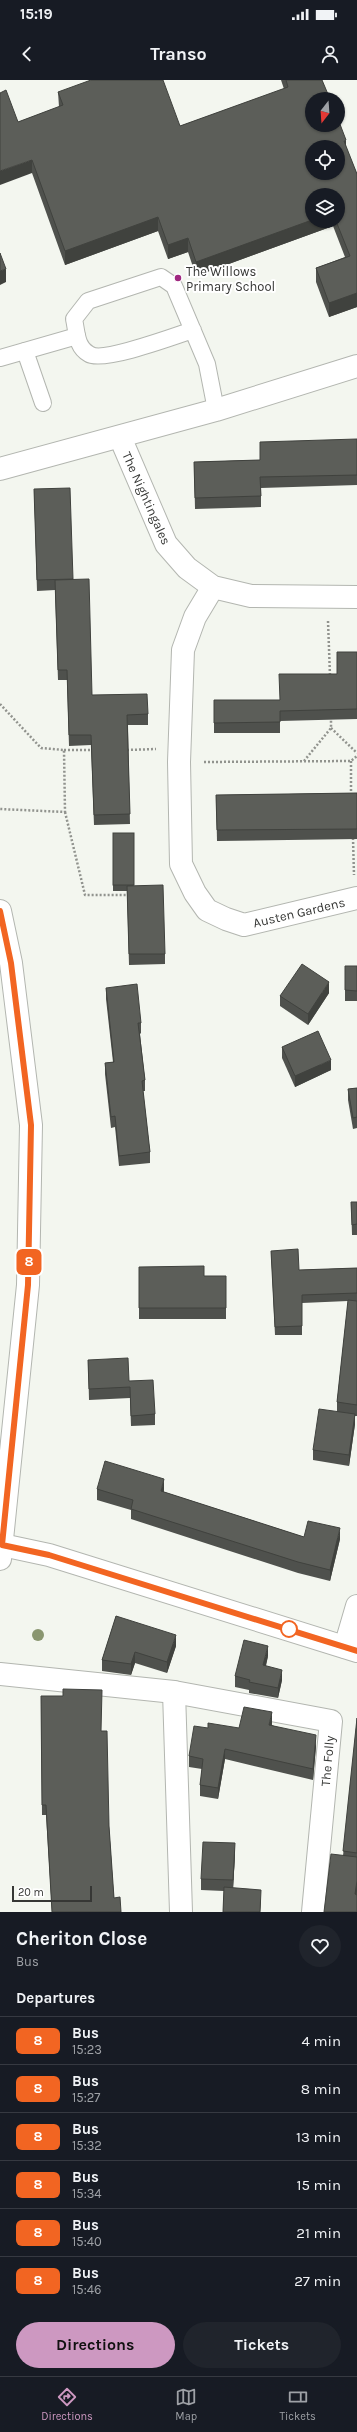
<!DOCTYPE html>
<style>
:root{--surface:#171b24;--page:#20242c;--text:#f1f3f6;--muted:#9ea1a6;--line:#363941;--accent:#cd98c1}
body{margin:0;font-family:Karla,sans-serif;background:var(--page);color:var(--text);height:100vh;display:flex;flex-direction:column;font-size:15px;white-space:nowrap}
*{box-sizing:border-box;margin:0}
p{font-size:13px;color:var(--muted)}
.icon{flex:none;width:22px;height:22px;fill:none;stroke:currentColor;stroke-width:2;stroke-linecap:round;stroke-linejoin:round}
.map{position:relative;height:1832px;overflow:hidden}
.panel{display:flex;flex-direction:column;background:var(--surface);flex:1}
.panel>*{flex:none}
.badge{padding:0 8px;border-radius:6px;font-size:14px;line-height:26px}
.needle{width:26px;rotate:197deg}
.tools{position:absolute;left:305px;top:12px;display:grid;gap:8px}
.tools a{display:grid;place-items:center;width:40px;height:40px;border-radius:50%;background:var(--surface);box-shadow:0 1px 3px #0004;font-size:20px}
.scale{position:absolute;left:12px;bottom:10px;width:80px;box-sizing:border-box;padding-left:4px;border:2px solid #363735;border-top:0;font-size:11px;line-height:14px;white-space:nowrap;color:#363735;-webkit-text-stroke:3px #fff;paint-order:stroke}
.map>.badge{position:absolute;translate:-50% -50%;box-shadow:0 0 0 2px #fff}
h2{padding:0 16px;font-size:15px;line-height:36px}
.round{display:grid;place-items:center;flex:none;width:42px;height:42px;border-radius:21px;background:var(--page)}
.summary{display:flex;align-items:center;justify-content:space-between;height:68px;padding:0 16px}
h1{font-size:19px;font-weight:700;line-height:30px}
.button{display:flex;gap:8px;margin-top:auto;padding:8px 16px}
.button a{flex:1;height:46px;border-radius:24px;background:var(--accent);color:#111;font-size:16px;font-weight:700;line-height:46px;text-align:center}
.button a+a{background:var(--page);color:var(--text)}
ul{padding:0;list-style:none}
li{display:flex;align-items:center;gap:12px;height:48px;padding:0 16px;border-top:1px solid var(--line)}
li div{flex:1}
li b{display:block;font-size:15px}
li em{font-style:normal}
li .badge{min-width:44px;font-weight:700;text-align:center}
.status{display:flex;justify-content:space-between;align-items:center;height:28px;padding:0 20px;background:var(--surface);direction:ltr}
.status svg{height:11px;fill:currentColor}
header{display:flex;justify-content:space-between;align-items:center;height:52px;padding:0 16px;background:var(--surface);font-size:18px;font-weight:700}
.dock{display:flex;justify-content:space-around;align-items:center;height:56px;border-top:1px solid var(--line);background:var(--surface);font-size:11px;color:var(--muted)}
.dock a{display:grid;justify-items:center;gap:2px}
.dock .selected{color:var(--accent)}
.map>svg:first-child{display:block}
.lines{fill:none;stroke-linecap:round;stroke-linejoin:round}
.lane-casing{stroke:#b3b6b0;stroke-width:18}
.street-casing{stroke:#b3b6b0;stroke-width:24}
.path{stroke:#91938e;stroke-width:2.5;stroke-dasharray:2 2;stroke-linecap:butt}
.lane{stroke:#fff;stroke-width:16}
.street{stroke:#fff;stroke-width:22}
.tree{fill:#8a9670}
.wall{fill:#4f514d;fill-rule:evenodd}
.shaded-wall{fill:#40423e}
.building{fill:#5c5e59;stroke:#40423e;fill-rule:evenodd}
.line-casing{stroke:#fff;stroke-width:9}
.line{stroke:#f26522;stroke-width:6}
.poi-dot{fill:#a02880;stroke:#fff;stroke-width:1.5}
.stop-dot{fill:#fff;stroke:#f26522;stroke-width:2}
.labels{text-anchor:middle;stroke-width:4;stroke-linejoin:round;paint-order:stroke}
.poi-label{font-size:13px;fill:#363735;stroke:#fff;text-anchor:start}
.street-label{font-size:13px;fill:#363735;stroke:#fff}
</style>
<div class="status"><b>15:19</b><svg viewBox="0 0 49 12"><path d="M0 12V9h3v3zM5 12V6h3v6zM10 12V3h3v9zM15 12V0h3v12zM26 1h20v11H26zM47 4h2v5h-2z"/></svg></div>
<header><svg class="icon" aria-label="back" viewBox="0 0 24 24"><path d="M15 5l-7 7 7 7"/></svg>Transo<svg class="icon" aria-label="person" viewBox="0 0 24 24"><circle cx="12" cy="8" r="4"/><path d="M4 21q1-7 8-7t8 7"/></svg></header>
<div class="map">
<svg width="357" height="1832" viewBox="0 0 357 1832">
<rect width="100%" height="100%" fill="#f3f6ef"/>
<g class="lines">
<defs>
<g id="lane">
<path d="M193,250c-18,6 -91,33 -104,24 -13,-7 -12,-22 -15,-35l14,-18 73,-24 13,9 33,78 9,46"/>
<polyline points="25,271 43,323"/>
<polyline points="0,278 77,256"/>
</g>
<g id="street">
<polyline points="120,357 166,464 187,488 213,507 251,516 357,517"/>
<polyline points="0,389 216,330 357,286"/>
<polyline points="213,507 195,537 183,570 179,682 181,784 195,813 207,830 226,839 244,845 357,818"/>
<polyline points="0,831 11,883 31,1045 28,1205 0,1479"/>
<polyline points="2,1465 49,1475 357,1571"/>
<polyline points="345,1567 357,1526"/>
<polyline points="0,1594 174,1612 331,1641 313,1832"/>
<polyline points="174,1612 181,1832"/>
</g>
</defs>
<use href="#lane" class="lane-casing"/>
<use href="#street" class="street-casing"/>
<g class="path">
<polyline points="328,541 330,596"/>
<polyline points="0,624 41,668 64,670 65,732 0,729"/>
<polyline points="331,648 357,673"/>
<polyline points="64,670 94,670"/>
<polyline points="127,670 156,669"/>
<polyline points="304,681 331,648 331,638"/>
<polyline points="351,681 351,715"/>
<polyline points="204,682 351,681 357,676"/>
<polyline points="65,732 85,815 129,815"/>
<polyline points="353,758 354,795"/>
</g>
<use href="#lane" class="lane"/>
<use href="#street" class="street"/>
</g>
<circle class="tree" cx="38" cy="1555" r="6"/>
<g class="wall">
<path d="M281,0h41l24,67 11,27v133l-28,10 -13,-35v-14l29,-11 -12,-31 -137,50 -8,-24 -20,7 -10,-28 -93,34 -33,-92 -14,-51 41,-15 -1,-15 122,34 104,-37zM338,115v26h-26z"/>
<polygon points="357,359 357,405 261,408 261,427 195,429 194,382 260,380"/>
<polygon points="34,409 73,500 92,615 148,634 148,645 128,645 130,744 94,745 91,665 69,666 67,600 58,600 55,510 37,511"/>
<polygon points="357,572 357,639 280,641 280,653 214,653 214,620 280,620 337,594"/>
<polygon points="357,713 357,759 217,761 216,715"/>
<polygon points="113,753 134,806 165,874 165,884 129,885 127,811 113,811"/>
<rect x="345" y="886" width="12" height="35"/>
<polygon points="106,908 141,943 141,953 140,954 145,1000 145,1011 143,1011 150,1072 150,1083 119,1086 115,1047 111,1048 105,994 105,983 113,982 106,919"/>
<polygon points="329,913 308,945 280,926 280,916"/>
<polygon points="282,967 331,990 295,1007 282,978"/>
<polygon points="357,1008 357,1048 353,1049 348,1020 348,1009"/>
<polygon points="351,1122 357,1122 357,1155 352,1155"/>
<polygon points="271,1171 299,1190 357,1188 357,1336 355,1336 355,1344 349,1386 313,1380 313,1370 337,1331 337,1322 348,1221 302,1223 302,1255 275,1255"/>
<polygon points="139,1187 204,1196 226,1196 226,1239 139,1239"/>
<polygon points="88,1280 129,1301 155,1334 155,1345 131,1346 130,1318 89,1320"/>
<polygon points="97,1409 164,1409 164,1412 304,1457 340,1459 330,1501 298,1493 131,1439 131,1430 97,1420"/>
<polygon points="116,1536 176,1566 167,1593 135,1583 131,1595 102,1591 102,1580"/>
<polygon points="268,1576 266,1586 282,1600 278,1618 249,1613 249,1610 235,1607 235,1596"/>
<polygon points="41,1616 101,1651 109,1746 114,1818 121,1832 52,1832 46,1735 42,1735"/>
<polygon points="357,1638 357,1832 343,1776"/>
<polygon points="272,1643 272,1645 316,1666 313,1700 225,1679 218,1719 200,1716 200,1705 202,1689 189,1687 189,1676 208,1648 239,1648"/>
<polygon points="235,1774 233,1808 261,1821 260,1832 223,1832 224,1811 201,1810 201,1799"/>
</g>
<g class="shaded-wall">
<polygon points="346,60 346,73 344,61"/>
<polygon points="32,80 32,93 0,105 0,91"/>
<polygon points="158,137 158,151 65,185 65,171"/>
<polygon points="312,140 312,141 333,141 333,146 196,196 196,182"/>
<polygon points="188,158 188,172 168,179 168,165"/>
<polygon points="6,189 6,202 0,205 0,191"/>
<polygon points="357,213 357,227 329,237 329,223"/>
<polygon points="329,902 329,913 308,945 308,934"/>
<polygon points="331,980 331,990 295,1007 295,996"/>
<polygon points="355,1334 355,1344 349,1386 349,1375"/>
<polygon points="164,1399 164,1409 161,1421 161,1411"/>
<polygon points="340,1448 340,1459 330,1501 330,1490"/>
<polygon points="176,1555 176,1566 167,1593 167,1582"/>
<polygon points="268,1566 268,1576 263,1596 263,1585"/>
<polygon points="135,1572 135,1583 131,1595 131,1584"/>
<polygon points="282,1590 282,1600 278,1618 278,1608"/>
<polygon points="272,1632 272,1643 269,1655 269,1645"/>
<polygon points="316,1655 316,1666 313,1700 313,1689"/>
<polygon points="225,1669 225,1679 218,1719 218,1708"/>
<polygon points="235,1763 235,1774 233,1811 233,1800"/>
<polygon points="357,1801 357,1811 355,1825 355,1814"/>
</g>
<g class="building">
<path d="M91,0h72l17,46 108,-39 -2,-7h36l8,19h-18v26h26v-6l8,21 -2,1 13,33v119l-28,10 -13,-35 34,-12 -14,-35h2v-26h-26v25l-116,42 -8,-24 -20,7 -10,-28 -93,34 -33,-91 -32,11v-78l6,-3 12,32 45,-17 -5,-13zM312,67h26v26h-26z"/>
<polygon points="0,173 6,189 0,191"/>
<polygon points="357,359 357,395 260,397 261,416 195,418 194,382 260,380 260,362"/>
<polygon points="70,408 73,499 37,500 34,409"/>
<polygon points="89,499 92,615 147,614 148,634 127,635 130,734 94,735 91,655 69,655 67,590 58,590 55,500"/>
<polygon points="337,572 357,572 357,629 280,631 280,642 214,643 214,620 280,620 279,594 337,594"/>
<polygon points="357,713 357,749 217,750 216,715"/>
<rect x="113" y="753" width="21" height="52"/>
<polygon points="163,805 165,874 129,874 127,806"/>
<polygon points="302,884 329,902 308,934 280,916"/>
<polygon points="345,886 357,886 357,911 345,910"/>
<polygon points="137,904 141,943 138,943 145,1000 142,1001 150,1072 119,1076 115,1036 111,1037 105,983 114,982 106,908"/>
<polygon points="318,951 331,980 295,996 282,967"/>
<polygon points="357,1008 357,1037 353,1038 348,1009"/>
<polygon points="351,1122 357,1122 357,1144 352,1145"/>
<polygon points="298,1169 299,1190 357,1188 357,1213 302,1215 302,1246 275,1247 271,1171"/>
<polygon points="204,1186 204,1196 226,1196 226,1228 139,1228 139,1187"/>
<polygon points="348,1220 357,1221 357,1325 337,1322"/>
<polygon points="128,1278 129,1301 153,1300 155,1334 131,1336 130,1307 89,1309 88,1280"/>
<polygon points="319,1329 355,1334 349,1375 313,1370"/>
<polygon points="105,1381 164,1399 161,1411 304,1457 308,1441 340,1448 330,1490 298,1482 131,1429 133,1420 97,1409"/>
<polygon points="116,1536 176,1555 167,1582 135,1572 131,1584 102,1580"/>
<polygon points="244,1560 268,1566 263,1585 282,1590 278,1608 249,1602 250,1600 235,1596"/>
<polygon points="63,1609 102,1610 101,1651 107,1651 109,1746 114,1818 120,1817 121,1832 52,1832 46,1725 42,1725 41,1616 63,1616"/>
<polygon points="244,1627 272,1632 269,1645 316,1655 313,1689 225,1669 218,1708 200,1705 203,1679 189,1676 194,1646 208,1648 208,1643 239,1648"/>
<polygon points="357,1638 357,1773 343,1771"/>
<polygon points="203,1762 235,1763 233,1800 201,1799"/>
<polygon points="331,1774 357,1777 357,1801 355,1814 357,1815 357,1832 324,1832"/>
<polygon points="224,1807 261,1810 260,1832 223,1832"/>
</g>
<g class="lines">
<defs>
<polyline id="line" points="0,831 11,883 31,1045 28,1205 2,1465 49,1475 357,1571"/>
</defs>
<use href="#line" class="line-casing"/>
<use href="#line" class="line"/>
</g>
<circle class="poi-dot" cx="178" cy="198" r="4"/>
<circle class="stop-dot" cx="289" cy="1549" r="8"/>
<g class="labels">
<g class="poi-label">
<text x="186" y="196">The Willows<tspan x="186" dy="15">Primary School</tspan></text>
</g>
<g class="street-label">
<text transform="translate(147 418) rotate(66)" y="5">The Nightingales</text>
<text transform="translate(299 832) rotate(-13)" y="5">Austen Gardens</text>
<text transform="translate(327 1681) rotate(-85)" y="5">The Folly</text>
</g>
</g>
</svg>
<div class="tools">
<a><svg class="needle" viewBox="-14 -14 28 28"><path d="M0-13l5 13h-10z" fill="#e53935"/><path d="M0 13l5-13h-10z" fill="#9ea1a6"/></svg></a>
<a><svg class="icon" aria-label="locate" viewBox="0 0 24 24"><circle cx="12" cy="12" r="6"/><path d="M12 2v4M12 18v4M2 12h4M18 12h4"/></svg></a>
<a><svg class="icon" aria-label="layers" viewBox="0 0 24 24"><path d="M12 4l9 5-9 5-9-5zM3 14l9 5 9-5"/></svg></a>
</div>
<div class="scale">20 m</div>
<b class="badge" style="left:29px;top:1182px;background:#f26522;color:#fff">8</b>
</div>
<section class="panel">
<div class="summary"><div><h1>Cheriton Close</h1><p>Bus</p></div><a class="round"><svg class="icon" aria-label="heart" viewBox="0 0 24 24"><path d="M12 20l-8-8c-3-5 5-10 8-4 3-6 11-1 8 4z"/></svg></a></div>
<h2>Departures</h2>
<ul>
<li><span class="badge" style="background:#f26522;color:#fff">8</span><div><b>Bus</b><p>15:23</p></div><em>4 min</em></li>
<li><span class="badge" style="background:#f26522;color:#fff">8</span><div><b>Bus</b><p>15:27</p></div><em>8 min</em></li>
<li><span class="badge" style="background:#f26522;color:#fff">8</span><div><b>Bus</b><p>15:32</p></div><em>13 min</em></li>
<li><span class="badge" style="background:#f26522;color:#fff">8</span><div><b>Bus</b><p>15:34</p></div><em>15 min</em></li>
<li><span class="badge" style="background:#f26522;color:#fff">8</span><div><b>Bus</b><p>15:40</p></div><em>21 min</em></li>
<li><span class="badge" style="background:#f26522;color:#fff">8</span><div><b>Bus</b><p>15:46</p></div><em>27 min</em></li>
</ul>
<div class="button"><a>Directions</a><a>Tickets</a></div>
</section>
<nav class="dock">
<a class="selected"><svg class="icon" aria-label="directions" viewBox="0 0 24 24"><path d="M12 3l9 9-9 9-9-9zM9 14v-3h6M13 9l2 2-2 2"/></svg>Directions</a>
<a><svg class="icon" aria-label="map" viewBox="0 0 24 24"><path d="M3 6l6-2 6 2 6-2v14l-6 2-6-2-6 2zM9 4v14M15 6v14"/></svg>Map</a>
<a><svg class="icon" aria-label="tickets" viewBox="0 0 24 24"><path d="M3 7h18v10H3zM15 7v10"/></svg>Tickets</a>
</nav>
